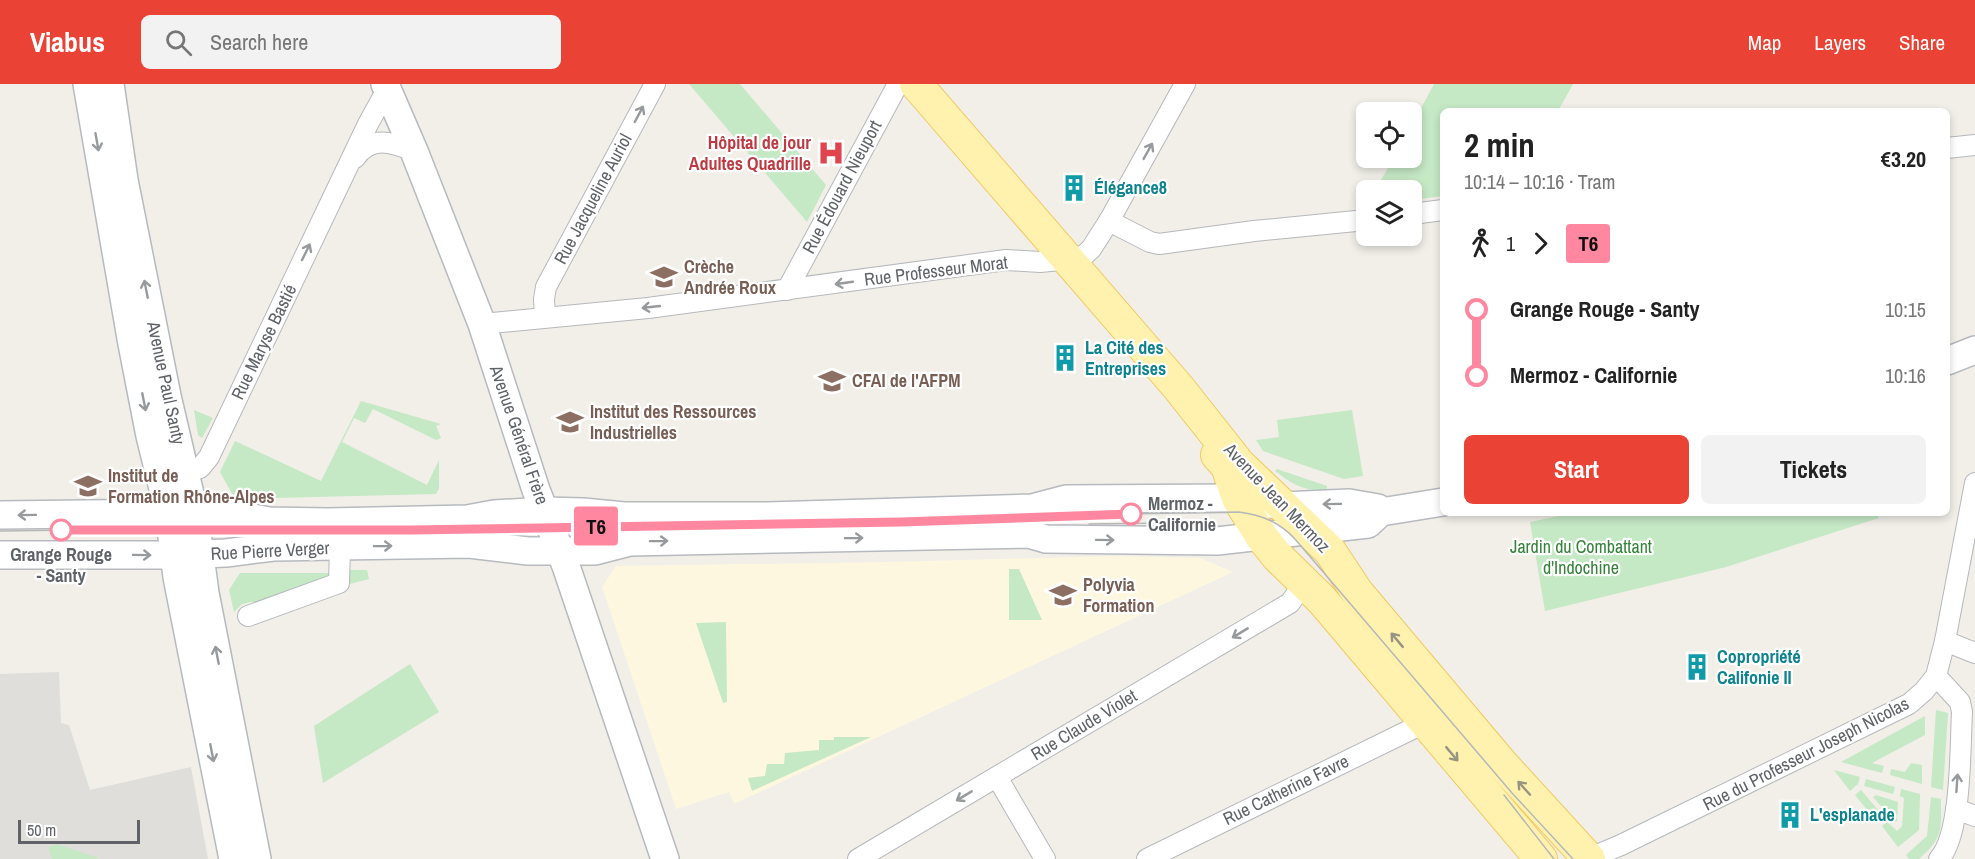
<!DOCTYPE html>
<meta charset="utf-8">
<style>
:root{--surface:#fff;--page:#f2f2f2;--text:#222;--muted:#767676;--accent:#ea4335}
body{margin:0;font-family:"Archivo Narrow",sans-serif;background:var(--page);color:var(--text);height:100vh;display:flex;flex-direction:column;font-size:22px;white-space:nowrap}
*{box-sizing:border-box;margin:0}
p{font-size:20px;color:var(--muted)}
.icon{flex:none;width:33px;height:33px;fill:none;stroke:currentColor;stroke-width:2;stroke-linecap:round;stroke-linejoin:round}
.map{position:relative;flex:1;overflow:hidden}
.side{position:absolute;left:1440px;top:24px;width:510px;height:408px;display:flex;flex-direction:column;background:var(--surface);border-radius:9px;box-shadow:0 3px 9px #0003}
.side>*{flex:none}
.badge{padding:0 12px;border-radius:4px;font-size:21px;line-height:39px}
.controls{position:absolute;left:1356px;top:18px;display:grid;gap:12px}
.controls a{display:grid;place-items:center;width:66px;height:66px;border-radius:9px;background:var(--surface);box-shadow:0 3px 9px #0003;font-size:30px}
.scale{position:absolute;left:18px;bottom:15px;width:122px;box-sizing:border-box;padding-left:6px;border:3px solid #5f6368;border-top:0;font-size:16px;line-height:21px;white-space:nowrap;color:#5f6368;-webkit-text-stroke:4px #fff;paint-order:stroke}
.map>.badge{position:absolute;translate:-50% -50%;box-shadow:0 0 0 3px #fff}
.legs{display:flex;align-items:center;gap:9px;height:66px;padding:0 24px;font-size:20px}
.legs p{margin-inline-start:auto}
.headline{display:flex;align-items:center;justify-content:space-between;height:102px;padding:0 24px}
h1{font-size:33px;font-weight:700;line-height:45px}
.button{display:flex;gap:12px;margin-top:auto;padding:12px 24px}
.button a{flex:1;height:69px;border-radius:9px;background:var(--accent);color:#fff;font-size:24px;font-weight:700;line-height:69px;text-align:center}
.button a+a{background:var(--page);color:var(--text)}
ul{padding:0 24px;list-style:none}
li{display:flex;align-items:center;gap:21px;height:66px;font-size:22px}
li i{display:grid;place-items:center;width:9px;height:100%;margin:0 8px;background:currentColor}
li i::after{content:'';width:15px;height:15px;margin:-8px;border:4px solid;border-radius:50%;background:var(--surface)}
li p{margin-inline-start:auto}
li:first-child i{background:linear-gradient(#0000 50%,currentColor 0)}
li:last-child i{background:linear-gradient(currentColor 50%,#0000 0)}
header{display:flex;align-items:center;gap:36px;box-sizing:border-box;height:84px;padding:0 30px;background:var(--accent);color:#fff}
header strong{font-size:28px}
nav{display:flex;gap:33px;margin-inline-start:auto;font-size:21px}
.search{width:420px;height:54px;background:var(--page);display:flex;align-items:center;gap:15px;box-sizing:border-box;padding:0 21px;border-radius:9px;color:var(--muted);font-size:22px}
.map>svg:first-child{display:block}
.commercial{fill:#fef7e0}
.industrial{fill:#e0deda}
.green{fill:#c5e8c5}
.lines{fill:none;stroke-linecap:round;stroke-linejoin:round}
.street-casing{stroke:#b5b8bc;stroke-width:22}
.secondary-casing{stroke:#b6babf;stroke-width:30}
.primary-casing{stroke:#f2c960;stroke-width:34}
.street{stroke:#fff;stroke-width:20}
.secondary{stroke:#fff;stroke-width:27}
.primary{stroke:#fff2af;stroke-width:32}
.tram{stroke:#b6b7b8;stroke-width:1.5}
.oneway{stroke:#979a9d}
.oneway2{stroke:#979581}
.line-1-casing{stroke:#fff;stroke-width:14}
.line-1{stroke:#ff88a0;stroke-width:9}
.stop-1-dot{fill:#fff;stroke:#ff88a0;stroke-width:3}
.labels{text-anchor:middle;stroke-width:4.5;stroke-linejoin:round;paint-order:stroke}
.health-label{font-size:18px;font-weight:bold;fill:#be3a42;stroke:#fff;text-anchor:end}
.street-label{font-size:18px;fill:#5f6368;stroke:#fff}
.culture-label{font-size:18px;font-weight:bold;fill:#0d838f;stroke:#fff;text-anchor:start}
.education-label{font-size:18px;font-weight:bold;fill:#785e54;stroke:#fff;text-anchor:start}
.stop-label{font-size:18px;font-weight:bold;fill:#5f6368;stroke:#fff;text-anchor:start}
.park-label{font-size:18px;fill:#348238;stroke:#fff}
</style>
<header>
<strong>Viabus</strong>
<div class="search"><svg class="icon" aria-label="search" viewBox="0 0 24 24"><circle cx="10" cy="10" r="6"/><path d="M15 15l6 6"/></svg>Search here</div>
<nav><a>Map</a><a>Layers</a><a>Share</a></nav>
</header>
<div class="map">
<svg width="1975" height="775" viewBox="0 0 1975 775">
<rect width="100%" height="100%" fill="#f1efe8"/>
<polygon class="commercial" points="1115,472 1200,474 1233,488 734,720 729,708 676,725 602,503 616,482 891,478"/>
<polygon class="industrial" points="59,588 61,639 69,641 90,706 191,683 208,775 0,775 0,590"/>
<g class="green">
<polygon points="689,0 740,0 826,101 807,138"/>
<polygon points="1434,0 1573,0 1558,27 1443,27 1443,112 1412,116 1412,106 1375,106 1394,74 1412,74 1412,41"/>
<polygon points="361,317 441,340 436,342 441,354 436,356 373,325 365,339 354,334 342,358 427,401 439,376 439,404 436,410 235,415 220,388 235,357 321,397"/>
<polygon points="194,326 213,334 202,354 198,351"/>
<polygon points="1352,326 1363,392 1344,395 1263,367 1256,356 1279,353 1277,336"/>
<path d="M1277,385l50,17v4c-24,1 -33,-5 -52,-19z"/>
<polygon points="1573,429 1877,429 1879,434 1726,483 1545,527 1530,438"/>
<polygon points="1009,485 1019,485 1042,536 1009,536"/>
<polygon points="346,486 367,486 369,495 346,501"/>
<polygon points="240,489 329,489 331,498 263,520 251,518 242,520 234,528 229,506"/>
<polygon points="726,538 727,618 723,619 696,539"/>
<polygon points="410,580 439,628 323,699 314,642"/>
<polygon points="1936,626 1948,629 1943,706 1931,703"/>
<polygon points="1925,632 1925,651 1872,679 1884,682 1882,689 1841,678"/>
<polygon points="834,653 871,653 752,707 748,694 765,692 767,680 784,680 785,669 819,666 819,656 834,656"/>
<polygon points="1911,679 1922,681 1922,700 1890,691 1891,685 1905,688"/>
<polygon points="1834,686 1860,693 1858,700 1850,707"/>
<polygon points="1866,695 1895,703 1893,710 1864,702"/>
<polygon points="1901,705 1920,710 1919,746 1898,763 1882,742 1887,738 1897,747 1902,742 1904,714 1900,712"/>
<polygon points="1861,706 1884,733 1877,738 1855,711"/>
<polygon points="1876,711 1898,718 1897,737 1895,738 1873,713"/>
<path d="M1931,713l10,2c0,31 3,38 -22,60h-10l-3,-4 21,-19z"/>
<polygon points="57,760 98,774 98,775 52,775 48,763"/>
</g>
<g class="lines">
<defs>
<g id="street">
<polyline points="1947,64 1975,61"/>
<path d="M355,74c15,-23 37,-16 59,-7"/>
<polyline points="1412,130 1443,126"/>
<polyline points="1109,137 1185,0"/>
<polyline points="787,206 898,0"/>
<polyline points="545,233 544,215 546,203 655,0"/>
<polyline points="482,240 648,224 1006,176 1040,178 1081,174 1091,165 1109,137 1150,158 1159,160 1254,147 1366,136"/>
<polyline points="172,388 200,384 209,373 368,40 390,0"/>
<polyline points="248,532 339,499 340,463"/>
<polyline points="1945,557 1975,569"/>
<path d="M1936,592l24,26 2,10c-2,35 0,122 -23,147"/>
<polyline points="997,693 1045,775"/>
<polyline points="1956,725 1975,732"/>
<polyline points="858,775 1290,519 1304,499"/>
<polyline points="1147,775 1412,645 1423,634"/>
<polyline points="1588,775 1621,761 1909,620 1924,607 1936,592 1945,557 1975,399"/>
</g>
<g id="secondary">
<polyline points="87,0 132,260 150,352 169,429 177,493 233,775"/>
<polyline points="110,0 124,96 167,312 194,427 205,509 257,775"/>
<polyline points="385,0 414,67 482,240 536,406 566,482 665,775"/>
<polyline points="1947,277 1975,266"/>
<polyline points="0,431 169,429 194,427 225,429 269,437 328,438 467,435 494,430 545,427 583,428 624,432 768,432 1032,424 1066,415 1238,414 1282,422 1349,419 1378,424 1381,428"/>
<polyline points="0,471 175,471 226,469 273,463 469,460 528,467 595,467 630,458 1029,450 1046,455 1217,457 1368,440 1381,428 1443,418"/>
</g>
<g id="primary">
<polyline points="916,0 1178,303 1239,380 1330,467 1357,508 1503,681 1589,775"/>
<polyline points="1217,371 1227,382 1238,414 1261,452 1277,472 1322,516 1541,775"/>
</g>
</defs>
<use href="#street" class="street-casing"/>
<use href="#secondary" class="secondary-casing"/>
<use href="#primary" class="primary-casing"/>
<use href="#street" class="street"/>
<use href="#secondary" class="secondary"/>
<use href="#primary" class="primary"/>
<g class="tram">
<polyline points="1089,440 1170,439"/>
<path d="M0,447l140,-2 271,1 490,-8 167,-7 171,-3c23,3 40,10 56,27l217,254 61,66"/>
<polyline points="1504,711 1554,775"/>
</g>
</g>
<defs><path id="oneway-shaft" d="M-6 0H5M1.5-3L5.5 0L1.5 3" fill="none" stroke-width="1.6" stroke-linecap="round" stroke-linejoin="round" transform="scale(1.5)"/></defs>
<g class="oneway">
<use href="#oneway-shaft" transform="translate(639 30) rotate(-62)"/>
<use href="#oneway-shaft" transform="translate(97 58) rotate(80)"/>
<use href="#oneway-shaft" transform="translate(1148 67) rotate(-61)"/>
<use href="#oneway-shaft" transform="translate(306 168) rotate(-64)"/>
<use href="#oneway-shaft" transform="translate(844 199) rotate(172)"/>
<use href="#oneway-shaft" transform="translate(146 205) rotate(-101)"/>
<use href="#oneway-shaft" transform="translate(651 223) rotate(174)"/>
<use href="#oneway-shaft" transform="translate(144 318) rotate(79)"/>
<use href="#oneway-shaft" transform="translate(1332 420) rotate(179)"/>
<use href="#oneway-shaft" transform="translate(27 431) rotate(179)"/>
<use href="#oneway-shaft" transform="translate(854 454) rotate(-1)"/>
<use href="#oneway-shaft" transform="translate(1105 456) rotate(1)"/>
<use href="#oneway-shaft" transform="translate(659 457) rotate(-1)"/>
<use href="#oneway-shaft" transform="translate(383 462) rotate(-1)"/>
<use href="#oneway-shaft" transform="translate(142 471) rotate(1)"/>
<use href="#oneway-shaft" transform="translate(1240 549) rotate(149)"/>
<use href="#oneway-shaft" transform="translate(217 571) rotate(-101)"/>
<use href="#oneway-shaft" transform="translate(212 669) rotate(79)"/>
<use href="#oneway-shaft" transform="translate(1957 699) rotate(-86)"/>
<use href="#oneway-shaft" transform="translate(964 712) rotate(149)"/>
</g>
<g class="oneway2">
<use href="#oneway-shaft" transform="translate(1397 556) rotate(-130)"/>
<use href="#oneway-shaft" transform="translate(1452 670) rotate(50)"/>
<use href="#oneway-shaft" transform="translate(1524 704) rotate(-132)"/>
</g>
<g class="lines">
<defs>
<polyline id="line-1" points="61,446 411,446 901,438 1131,430"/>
</defs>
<use href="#line-1" class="line-1-casing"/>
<use href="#line-1" class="line-1"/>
</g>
<defs>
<symbol id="hospital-bare" viewBox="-9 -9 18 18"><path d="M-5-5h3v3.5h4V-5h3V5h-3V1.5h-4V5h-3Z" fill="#e0444e" stroke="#fff" stroke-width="2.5" paint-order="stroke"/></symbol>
<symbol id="building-bare" viewBox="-9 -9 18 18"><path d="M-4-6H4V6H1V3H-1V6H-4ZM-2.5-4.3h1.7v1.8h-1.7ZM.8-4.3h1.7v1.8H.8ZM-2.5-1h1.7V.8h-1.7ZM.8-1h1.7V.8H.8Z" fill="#0f9aa8" stroke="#fff" stroke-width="2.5" paint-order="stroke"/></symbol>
<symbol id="school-bare" viewBox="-9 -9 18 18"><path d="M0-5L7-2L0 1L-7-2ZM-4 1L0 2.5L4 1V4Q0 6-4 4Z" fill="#8d6e63" stroke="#fff" stroke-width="2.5" paint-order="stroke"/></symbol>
<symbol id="university-bare" viewBox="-9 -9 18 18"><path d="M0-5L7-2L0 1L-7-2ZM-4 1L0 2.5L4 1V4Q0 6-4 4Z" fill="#8d6e63" stroke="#fff" stroke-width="2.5" paint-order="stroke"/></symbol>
</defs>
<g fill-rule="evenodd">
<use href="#hospital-bare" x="812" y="50" width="38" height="38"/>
<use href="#building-bare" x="1055" y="85" width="38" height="38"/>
<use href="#school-bare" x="645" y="174" width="38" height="38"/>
<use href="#building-bare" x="1046" y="255" width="38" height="38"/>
<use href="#university-bare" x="813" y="278" width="38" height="38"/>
<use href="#university-bare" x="551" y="319" width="38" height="38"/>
<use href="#university-bare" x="69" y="383" width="38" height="38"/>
<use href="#university-bare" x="1044" y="492" width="38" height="38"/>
<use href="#building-bare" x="1678" y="564" width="38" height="38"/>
<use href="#building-bare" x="1771" y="712" width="38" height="38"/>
</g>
<g class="stop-1-dot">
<circle cx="1131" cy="430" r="10"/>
<circle cx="61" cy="446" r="10"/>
</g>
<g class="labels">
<g class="health-label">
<text x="811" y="65">Hôpital de jour<tspan x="811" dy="21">Adultes Quadrille</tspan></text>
</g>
<g class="street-label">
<text transform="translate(842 103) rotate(-62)" y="6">Rue Édouard Nieuport</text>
<text transform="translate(593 115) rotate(-62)" y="6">Rue Jacqueline Auriol</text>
<text transform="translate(936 187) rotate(-7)" y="6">Rue Professeur Morat</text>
<text transform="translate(264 258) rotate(-64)" y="6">Rue Maryse Bastié</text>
<text transform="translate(166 299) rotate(78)" y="6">Avenue Paul Santy</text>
<text transform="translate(519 351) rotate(71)" y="6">Avenue Général Frère</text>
<text transform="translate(1277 414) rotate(46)" y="6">Avenue Jean Mermoz</text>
<text transform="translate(270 467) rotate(-3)" y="6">Rue Pierre Verger</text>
<text transform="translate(1084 641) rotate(-31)" y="6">Rue Claude Violet</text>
<text transform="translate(1806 670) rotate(-27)" y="6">Rue du Professeur Joseph Nicolas</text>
<text transform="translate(1286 706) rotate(-26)" y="6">Rue Catherine Favre</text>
</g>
<g class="culture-label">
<text x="1094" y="110">Élégance8</text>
<text x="1085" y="270">La Cité des<tspan x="1085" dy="21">Entreprises</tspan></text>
<text x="1717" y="579">Copropriété<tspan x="1717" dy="21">Califonie II</tspan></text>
<text x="1810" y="737">L'esplanade</text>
</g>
<g class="education-label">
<text x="684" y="189">Crèche<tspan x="684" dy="21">Andrée Roux</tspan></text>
<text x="852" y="303">CFAI de l'AFPM</text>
<text x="590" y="334">Institut des Ressources<tspan x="590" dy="21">Industrielles</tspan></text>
<text x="108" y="398">Institut de<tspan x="108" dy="21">Formation Rhône-Alpes</tspan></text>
<text x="1083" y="507">Polyvia<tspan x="1083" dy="21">Formation</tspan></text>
</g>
<g class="stop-label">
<text x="1148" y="426">Mermoz -<tspan x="1148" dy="21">Californie</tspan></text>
<text x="61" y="477" text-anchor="middle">Grange Rouge<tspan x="61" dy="21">- Santy</tspan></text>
</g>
<g class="park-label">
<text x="1581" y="469">Jardin du Combattant<tspan x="1581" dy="21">d'Indochine</tspan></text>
</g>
</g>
</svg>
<div class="controls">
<a><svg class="icon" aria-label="locate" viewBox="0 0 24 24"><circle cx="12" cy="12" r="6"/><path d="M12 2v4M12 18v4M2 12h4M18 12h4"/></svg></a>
<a><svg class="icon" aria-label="layers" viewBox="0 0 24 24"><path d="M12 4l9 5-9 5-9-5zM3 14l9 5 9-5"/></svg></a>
</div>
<div class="scale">50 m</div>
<b class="badge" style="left:596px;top:442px;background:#ff88a0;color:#111">T6</b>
<section class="side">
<div class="headline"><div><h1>2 min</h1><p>10:14 – 10:16 · Tram</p></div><b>€3.20</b></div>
<div class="legs"><svg class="icon" aria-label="walk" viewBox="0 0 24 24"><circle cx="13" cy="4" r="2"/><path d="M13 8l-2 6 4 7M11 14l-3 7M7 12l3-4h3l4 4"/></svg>1<svg class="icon" aria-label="forward" viewBox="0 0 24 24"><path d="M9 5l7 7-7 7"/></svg><b class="badge" style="background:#ff88a0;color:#111">T6</b></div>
<ul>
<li><i style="color:#ff88a0"></i><b>Grange Rouge - Santy</b><p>10:15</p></li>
<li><i style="color:#ff88a0"></i><b>Mermoz - Californie</b><p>10:16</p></li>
</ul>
<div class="button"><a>Start</a><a>Tickets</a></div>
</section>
</div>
